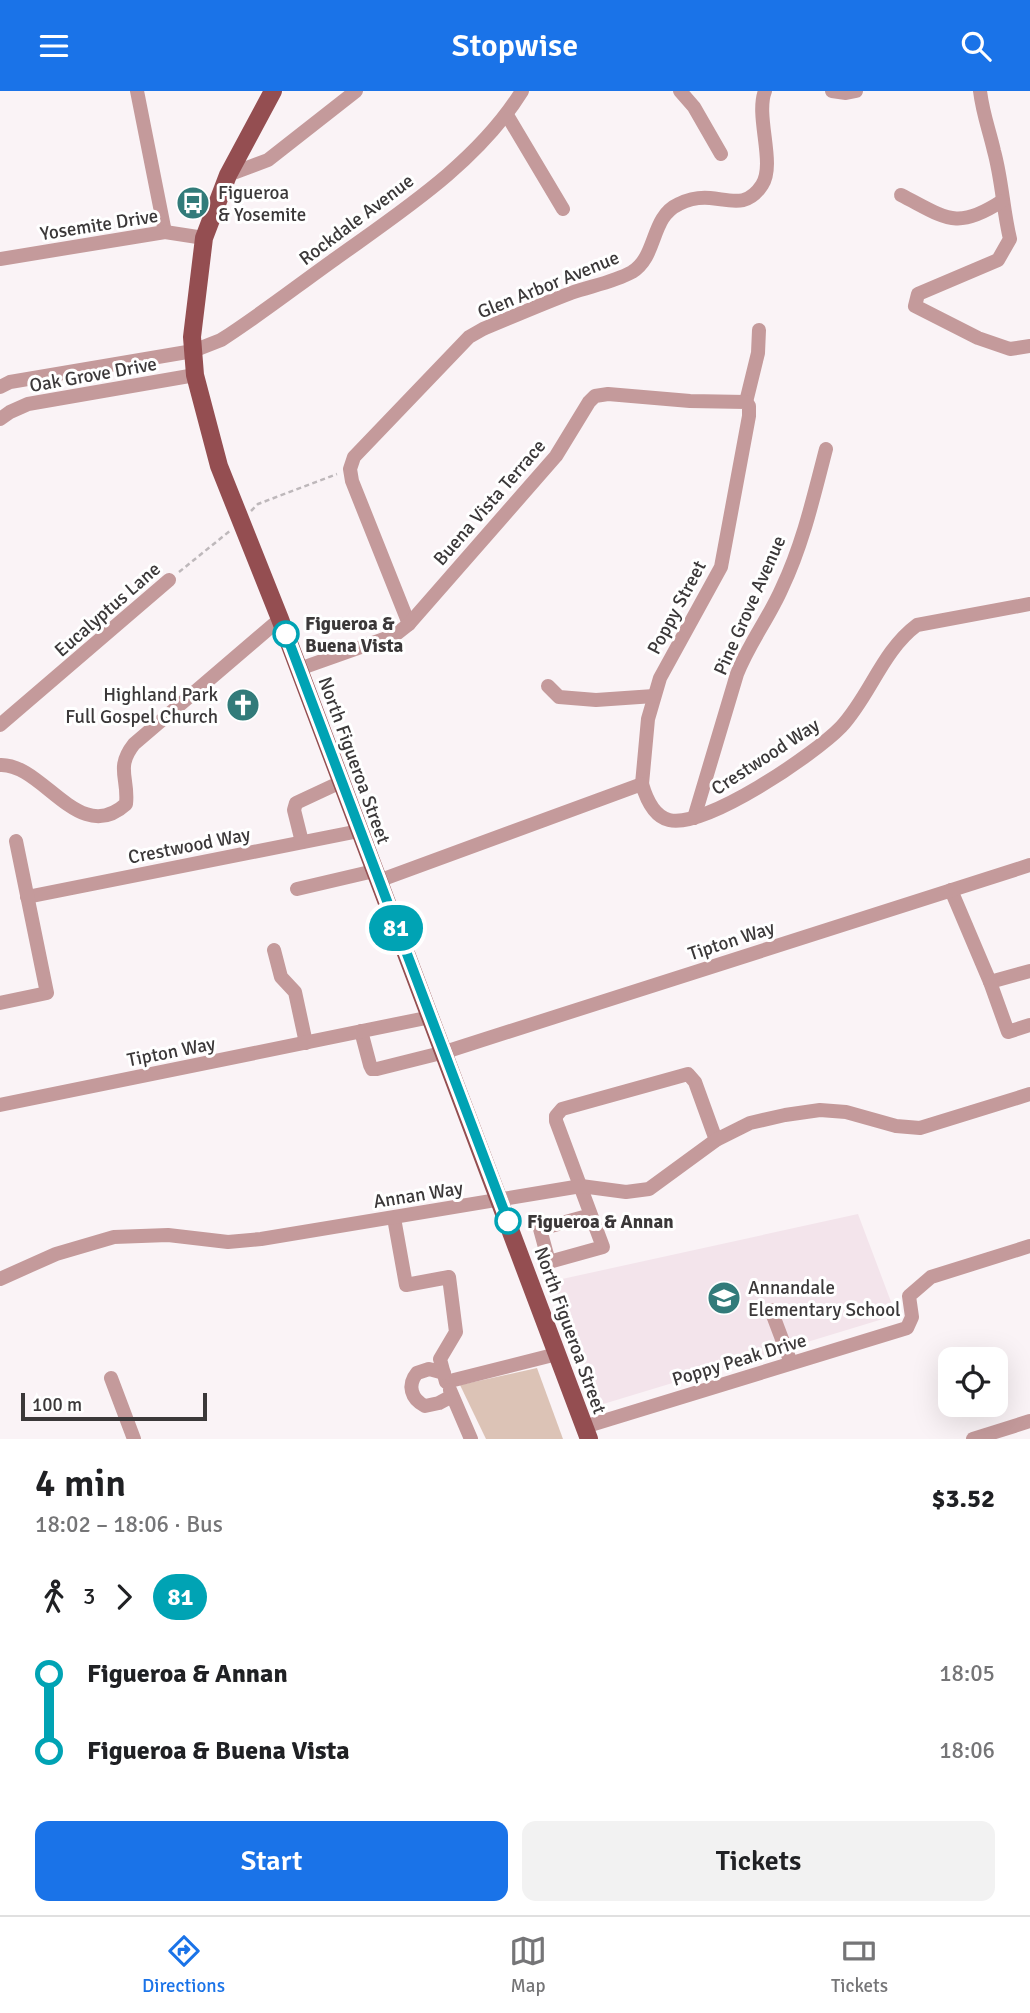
<!DOCTYPE html>
<meta charset="utf-8">
<style>
:root{--surface:#fff;--page:#f2f2f2;--text:#202124;--muted:#757577;--line:#e0e0e0;--accent:#1a73e8}
body{margin:0;font-family:Signika,sans-serif;background:var(--page);color:var(--text);height:100vh;display:flex;flex-direction:column;font-size:26px;white-space:nowrap}
*{box-sizing:border-box;margin:0}
p{font-size:23px;color:var(--muted)}
.icon{flex:none;width:38px;height:38px;fill:none;stroke:currentColor;stroke-width:2;stroke-linecap:round;stroke-linejoin:round}
.map{position:relative;height:1348px;overflow:hidden}
.details{display:flex;flex-direction:column;background:var(--surface);flex:1}
.details>*{flex:none}
.badge{padding:0 14px;border-radius:23px;font-size:24px;line-height:46px}
.controls{position:absolute;left:938px;top:1256px;display:grid;gap:14px}
.controls a{display:grid;place-items:center;width:70px;height:70px;border-radius:14px;background:var(--surface);box-shadow:0 7px 28px #0002;font-size:35px}
.scale{position:absolute;left:21px;bottom:18px;width:186px;box-sizing:border-box;padding-left:7px;border:4px solid #3b3839;border-top:0;font-size:19px;line-height:24px;white-space:nowrap;color:#3b3839;-webkit-text-stroke:5px #fff;paint-order:stroke}
.map>.badge{position:absolute;translate:-50% -50%;box-shadow:0 0 0 4px #fff}
.legs{display:flex;align-items:center;gap:10px;height:77px;padding:0 35px;font-size:23px}
.legs p{margin-inline-start:auto}
.summary{display:flex;align-items:center;justify-content:space-between;height:119px;padding:0 35px}
h1{font-size:38px;font-weight:600;line-height:52px}
.primary-button{display:flex;gap:14px;margin-top:auto;padding:14px 35px}
.primary-button a{flex:1;height:80px;border-radius:14px;background:var(--accent);color:#fff;font-size:28px;font-weight:600;line-height:80px;text-align:center}
.primary-button a+a{background:var(--page);color:var(--text)}
ul{padding:0 35px;list-style:none}
li{display:flex;align-items:center;gap:24px;height:77px;font-size:26px}
li i{display:grid;place-items:center;width:10px;height:100%;margin:0 9px;background:currentColor}
li i::after{content:'';width:18px;height:18px;margin:-9px;border:5px solid;border-radius:50%;background:var(--surface)}
li p{margin-inline-start:auto}
li:first-child i{background:linear-gradient(#0000 50%,currentColor 0)}
li:last-child i{background:linear-gradient(currentColor 50%,#0000 0)}
header{display:flex;justify-content:space-between;align-items:center;height:91px;padding:0 35px;background:var(--accent);color:#fff;font-size:32px;font-weight:600}
.tab-bar{display:flex;justify-content:space-around;align-items:center;height:98px;border-top:2px solid var(--line);background:var(--surface);font-size:19px;color:var(--muted)}
.tab-bar a{display:grid;justify-items:center;gap:4px}
.tab-bar .selected{color:var(--accent)}
.map>svg:first-child{display:block}
.built{fill:#f3e4eb}
.park{fill:#dcc3b6}
.lines{fill:none;stroke-linecap:round;stroke-linejoin:round}
.path{stroke:#beb8bb;stroke-width:2.5;stroke-dasharray:5 3.5;stroke-linecap:butt}
.minor{stroke:#c49a9b;stroke-width:14}
.major{stroke:#944e51;stroke-width:18}
.line-1-casing{stroke:#fff;stroke-width:16}
.line-1{stroke:#00a3b4;stroke-width:10}
.stop-1-dot{fill:#fff;stroke:#00a3b4;stroke-width:3.5}
.labels{text-anchor:middle;stroke-width:6;stroke-linejoin:round;paint-order:stroke}
.poi-label{font-size:19px;fill:#3b3839;stroke:#fff;text-anchor:start}
.street-label{font-size:19px;fill:#3b3839;stroke:#fff}
.stop-label{font-size:19px;font-weight:bold;fill:#3b3839;stroke:#fff;text-anchor:start}
</style>
<header><svg class="icon" aria-label="menu" viewBox="0 0 24 24"><path d="M4 6h16M4 12h16M4 18h16"/></svg>Stopwise<svg class="icon" aria-label="search" viewBox="0 0 24 24"><circle cx="10" cy="10" r="6"/><path d="M15 15l6 6"/></svg></header>
<div class="map">
<svg width="1030" height="1348" viewBox="0 0 1030 1348">
<rect width="100%" height="100%" fill="#faf3f6"/>
<polygon class="built" points="858,1123 896,1224 600,1314 553,1190"/>
<polygon class="park" points="537,1277 563,1348 486,1348 460,1294"/>
<g class="lines">
<g class="path">
<polyline points="251,420 258,413 337,383"/>
<polyline points="179,481 231,439"/>
</g>
<g class="minor">
<polyline points="137,0 165,141"/>
<polyline points="680,0 694,16 721,63"/>
<polyline points="832,0 846,2 856,0"/>
<path d="M980,0c3,24 9,38 14,60 8,29 9,59 16,88l-12,21 -80,34 -3,12 63,32 32,11 20,-3"/>
<polyline points="507,24 563,118"/>
<polyline points="228,84 268,69 356,0"/>
<path d="M901,104c45,23 55,36 101,6"/>
<polyline points="0,168 165,141 204,147"/>
<path d="M0,296l10,-5 183,-31 28,-11c39,-25 76,-54 114,-81 67,-48 143,-97 187,-168"/>
<polyline points="746,311 758,262 759,239"/>
<polyline points="0,328 10,321 28,313 195,284"/>
<path d="M409,533l-57,-143 -2,-12 4,-12 115,-120 14,-8c29,-12 59,-25 88,-36 20,-7 43,-11 61,-21 26,-16 18,-55 47,-68 10,-5 20,-7 31,-6 21,2 37,10 52,-13 14,-21 -7,-69 3,-94"/>
<polyline points="299,578 395,544 409,533 556,365 589,311 595,305 608,303 690,310 746,311 749,315 749,325 721,476 660,587 648,628 642,693"/>
<polyline points="548,595 559,606 596,609 654,605"/>
<polyline points="0,634 169,489"/>
<path d="M0,674c43,-2 79,82 126,39 3,-26 -11,-36 8,-60l146,-125"/>
<path d="M694,727l43,-144c12,-31 32,-56 45,-86 21,-44 32,-93 44,-139"/>
<polyline points="302,751 294,719 296,712 341,691"/>
<path d="M378,790l264,-97c4,14 11,32 27,36 36,9 146,-66 172,-93 29,-31 41,-76 76,-102l113,-21"/>
<polyline points="297,798 374,780"/>
<polyline points="951,799 990,891 1030,880"/>
<polyline points="27,806 359,740"/>
<polyline points="274,859 281,886 295,901 306,952"/>
<polyline points="990,891 1008,941 1030,934"/>
<polyline points="0,912 47,902 16,750"/>
<polyline points="361,940 370,974 372,978 377,978 445,961 1030,774"/>
<polyline points="0,1014 431,926"/>
<polyline points="591,1124 603,1156 549,1171 540,1138 591,1124 556,1030 556,1025 562,1018 688,983 695,991 716,1049"/>
<polyline points="394,1127 406,1194 449,1186 456,1241 440,1268 446,1291 557,1263"/>
<polyline points="0,1188 56,1163 114,1146 168,1144 228,1151 261,1148 581,1095 626,1101 649,1098 716,1049 750,1032 785,1024 820,1019 846,1021 896,1035 920,1037 1030,1003"/>
<polyline points="771,1219 791,1272"/>
<path d="M444,1282l-15,-4 -12,4c-10,12 -6,26 8,33l14,-3 13,-7"/>
<polyline points="111,1287 134,1348"/>
<polyline points="450,1299 471,1348"/>
<polyline points="584,1336 907,1237 912,1226 909,1205 931,1186 1030,1155"/>
<polyline points="973,1348 1030,1330"/>
</g>
<polyline class="major" points="273,0 228,84 204,147 192,246 195,284 219,375 280,528 589,1348"/>
</g>
<g class="lines">
<defs>
<polyline id="line-1" points="286,543 508,1130"/>
</defs>
<use href="#line-1" class="line-1-casing"/>
<use href="#line-1" class="line-1"/>
</g>
<defs>
<symbol id="bus-disc" viewBox="-11 -11 22 22"><circle r="9.5" fill="#327b7a" stroke="#fff"/><path d="M-5-6H5V4H4V6H2V4H-2V6H-4V4H-5ZM-3.5-4V0h7V-4ZM-3.5 1.2v1.5H-2V1.2ZM2 1.2v1.5H3.5V1.2Z" fill="#fff"/></symbol>
<symbol id="church-disc" viewBox="-11 -11 22 22"><circle r="9.5" fill="#327b7a" stroke="#fff"/><path d="M-1.2-6h2.4v3.5h3.3v2.4h-3.3V6h-2.4V-.1h-3.3v-2.4h3.3Z" fill="#fff"/></symbol>
<symbol id="school-disc" viewBox="-11 -11 22 22"><circle r="9.5" fill="#327b7a" stroke="#fff"/><path d="M0-5L7-2L0 1L-7-2ZM-4 1L0 2.5L4 1V4Q0 6-4 4Z" fill="#fff"/></symbol>
</defs>
<g fill-rule="evenodd">
<use href="#bus-disc" x="174" y="93" width="38" height="38"/>
<use href="#church-disc" x="224" y="595" width="38" height="38"/>
<use href="#school-disc" x="705" y="1188" width="38" height="38"/>
</g>
<g class="stop-1-dot">
<circle cx="286" cy="543" r="12"/>
<circle cx="508" cy="1130" r="12"/>
</g>
<g class="labels">
<g class="poi-label">
<text x="218" y="108">Figueroa<tspan x="218" dy="22">&amp; Yosemite</tspan></text>
<text x="218" y="610" text-anchor="end">Highland Park<tspan x="218" dy="22">Full Gospel Church</tspan></text>
<text x="748" y="1203">Annandale<tspan x="748" dy="22">Elementary School</tspan></text>
</g>
<g class="street-label">
<text transform="translate(356 128) rotate(-37)" y="7">Rockdale Avenue</text>
<text transform="translate(99 133) rotate(-9)" y="7">Yosemite Drive</text>
<text transform="translate(548 193) rotate(-22)" y="7">Glen Arbor Avenue</text>
<text transform="translate(93 283) rotate(-10)" y="7">Oak Grove Drive</text>
<text transform="translate(489 411) rotate(-49)" y="7">Buena Vista Terrace</text>
<text transform="translate(749 514) rotate(-66)" y="7">Pine Grove Avenue</text>
<text transform="translate(676 516) rotate(-62)" y="7">Poppy Street</text>
<text transform="translate(107 518) rotate(-41)" y="7">Eucalyptus Lane</text>
<text transform="translate(765 665) rotate(-33)" y="7">Crestwood Way</text>
<text transform="translate(355 669) rotate(70)" y="7">North Figueroa Street</text>
<text transform="translate(189 754) rotate(-11)" y="7">Crestwood Way</text>
<text transform="translate(731 849) rotate(-18)" y="7">Tipton Way</text>
<text transform="translate(171 960) rotate(-11)" y="7">Tipton Way</text>
<text transform="translate(418 1103) rotate(-9)" y="7">Annan Way</text>
<text transform="translate(571 1239) rotate(70)" y="7">North Figueroa Street</text>
<text transform="translate(739 1268) rotate(-17)" y="7">Poppy Peak Drive</text>
</g>
<g class="stop-label">
<text x="305" y="539">Figueroa &amp;<tspan x="305" dy="22">Buena Vista</tspan></text>
<text x="527" y="1137">Figueroa &amp; Annan</text>
</g>
</g>
</svg>
<div class="controls">
<a><svg class="icon" aria-label="locate" viewBox="0 0 24 24"><circle cx="12" cy="12" r="6"/><path d="M12 2v4M12 18v4M2 12h4M18 12h4"/></svg></a>
</div>
<div class="scale">100 m</div>
<b class="badge" style="left:396px;top:837px;background:#00a3b4;color:#fff">81</b>
</div>
<section class="details">
<div class="summary"><div><h1>4 min</h1><p>18:02 – 18:06 · Bus</p></div><b>$3.52</b></div>
<div class="legs"><svg class="icon" aria-label="walk" viewBox="0 0 24 24"><circle cx="13" cy="4" r="2"/><path d="M13 8l-2 6 4 7M11 14l-3 7M7 12l3-4h3l4 4"/></svg>3<svg class="icon" aria-label="forward" viewBox="0 0 24 24"><path d="M9 5l7 7-7 7"/></svg><b class="badge" style="background:#00a3b4;color:#fff">81</b></div>
<ul>
<li><i style="color:#00a3b4"></i><b>Figueroa &amp; Annan</b><p>18:05</p></li>
<li><i style="color:#00a3b4"></i><b>Figueroa &amp; Buena Vista</b><p>18:06</p></li>
</ul>
<div class="primary-button"><a>Start</a><a>Tickets</a></div>
</section>
<nav class="tab-bar">
<a class="selected"><svg class="icon" aria-label="directions" viewBox="0 0 24 24"><path d="M12 3l9 9-9 9-9-9zM9 14v-3h6M13 9l2 2-2 2"/></svg>Directions</a>
<a><svg class="icon" aria-label="map" viewBox="0 0 24 24"><path d="M3 6l6-2 6 2 6-2v14l-6 2-6-2-6 2zM9 4v14M15 6v14"/></svg>Map</a>
<a><svg class="icon" aria-label="tickets" viewBox="0 0 24 24"><path d="M3 7h18v10H3zM15 7v10"/></svg>Tickets</a>
</nav>
